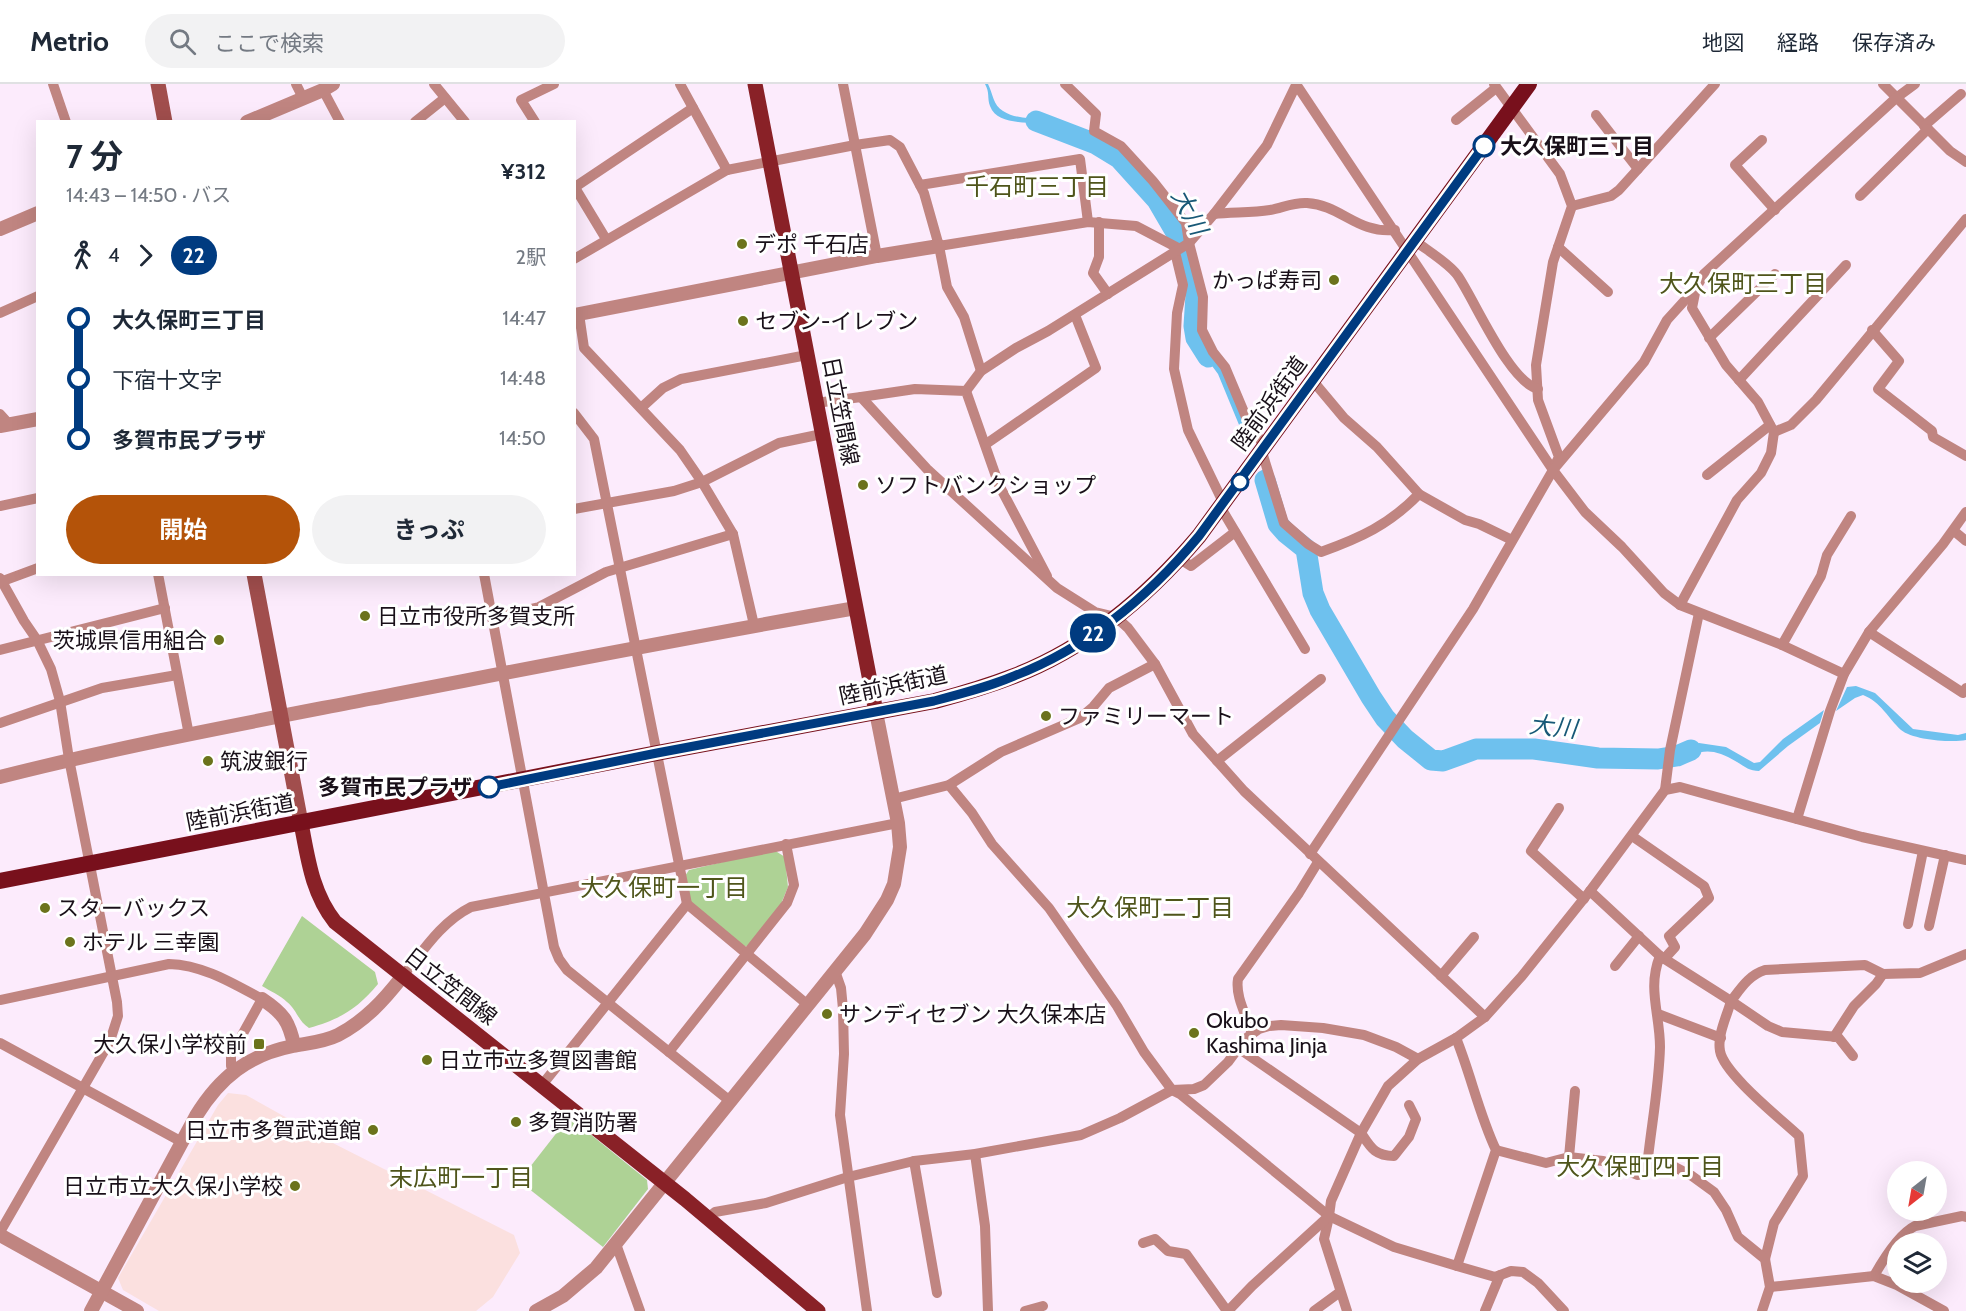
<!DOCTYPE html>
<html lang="ja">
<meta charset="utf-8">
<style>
:root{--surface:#fff;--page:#f2f2f3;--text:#1f2937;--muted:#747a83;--line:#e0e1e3;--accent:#b45309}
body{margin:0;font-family:Cabin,"Noto Sans JP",sans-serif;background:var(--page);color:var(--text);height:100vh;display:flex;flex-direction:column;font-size:22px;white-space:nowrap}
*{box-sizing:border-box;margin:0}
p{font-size:20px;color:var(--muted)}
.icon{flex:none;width:33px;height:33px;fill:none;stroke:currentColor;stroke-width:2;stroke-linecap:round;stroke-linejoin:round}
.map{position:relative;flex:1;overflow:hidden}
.panel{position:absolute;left:36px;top:36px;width:540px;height:456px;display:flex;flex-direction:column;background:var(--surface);border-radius:0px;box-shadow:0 6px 24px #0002}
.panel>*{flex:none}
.badge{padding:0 12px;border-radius:20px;font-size:21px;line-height:39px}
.needle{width:39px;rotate:211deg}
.controls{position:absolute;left:1887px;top:1077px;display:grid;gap:12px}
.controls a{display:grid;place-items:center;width:60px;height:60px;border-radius:50%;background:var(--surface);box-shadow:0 6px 24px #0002;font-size:30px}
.map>.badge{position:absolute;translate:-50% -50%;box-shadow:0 0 0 3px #fff}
.legs{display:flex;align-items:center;gap:9px;height:66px;padding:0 30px;font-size:20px}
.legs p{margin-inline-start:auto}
.headline{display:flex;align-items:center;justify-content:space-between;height:102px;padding:0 30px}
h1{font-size:33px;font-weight:700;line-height:45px}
.cta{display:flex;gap:12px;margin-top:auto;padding:12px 30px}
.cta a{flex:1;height:69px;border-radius:36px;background:var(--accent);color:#fff;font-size:24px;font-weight:700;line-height:69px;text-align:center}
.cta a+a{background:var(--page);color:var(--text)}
ul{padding:0 30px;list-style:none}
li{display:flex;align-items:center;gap:21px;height:60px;font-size:22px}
li i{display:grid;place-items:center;width:9px;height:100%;margin:0 8px;background:currentColor}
li i::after{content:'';width:15px;height:15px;margin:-8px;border:4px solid;border-radius:50%;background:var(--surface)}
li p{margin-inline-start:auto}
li:first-child i{background:linear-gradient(#0000 50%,currentColor 0)}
li:last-child i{background:linear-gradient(currentColor 50%,#0000 0)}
header{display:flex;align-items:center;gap:36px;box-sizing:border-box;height:84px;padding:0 30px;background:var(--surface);border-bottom:2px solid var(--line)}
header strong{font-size:28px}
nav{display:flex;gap:33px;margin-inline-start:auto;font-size:21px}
.search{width:420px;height:54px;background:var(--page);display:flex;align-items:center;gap:15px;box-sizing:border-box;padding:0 21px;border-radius:33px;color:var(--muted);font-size:22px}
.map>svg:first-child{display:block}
.education{fill:#fbe0df}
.green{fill:#aed295}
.water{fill:#6ec1ee}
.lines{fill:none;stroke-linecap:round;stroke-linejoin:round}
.river{stroke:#6ec1ee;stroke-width:21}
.minor{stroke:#c08581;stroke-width:10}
.tertiary{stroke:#c08581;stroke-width:14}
.secondary{stroke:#a14e4d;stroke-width:15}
.primary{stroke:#892127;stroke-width:15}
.trunk{stroke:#78101c;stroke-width:16}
.line-1-casing{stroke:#fff;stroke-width:14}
.line-1{stroke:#003b80;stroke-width:9}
.stop-1-dot{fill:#fff;stroke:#003b80;stroke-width:3}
.poi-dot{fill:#6b731c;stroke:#fff;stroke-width:2}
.labels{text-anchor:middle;stroke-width:6;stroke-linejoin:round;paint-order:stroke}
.stop-label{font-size:22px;font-weight:bold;fill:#191019;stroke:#fff;text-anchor:start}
.poi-label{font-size:22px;fill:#191019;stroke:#fff;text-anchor:start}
.street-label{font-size:22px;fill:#191019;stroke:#fff}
.neighbourhood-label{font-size:24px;fill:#4f551b;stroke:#fff}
.water-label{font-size:24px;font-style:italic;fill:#185977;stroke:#fff}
</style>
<header>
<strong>Metrio</strong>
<div class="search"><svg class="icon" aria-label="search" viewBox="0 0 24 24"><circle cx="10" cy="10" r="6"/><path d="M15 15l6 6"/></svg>ここで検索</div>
<nav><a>地図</a><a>経路</a><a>保存済み</a></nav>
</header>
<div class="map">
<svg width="1966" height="1227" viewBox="0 0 1966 1227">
<rect width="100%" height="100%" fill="#fcebfc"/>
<polygon class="education" points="228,1009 246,1011 323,1054 514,1151 520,1169 493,1213 476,1227 159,1227 123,1206 118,1194 218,1021"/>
<g class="green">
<polygon points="774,766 785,773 788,803 781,820 749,861 744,863 691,820 685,792 689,786"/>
<path d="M302,832l73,56 3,12c-21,25 -37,35 -69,44 -11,-7 -12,-18 -22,-26 -7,-7 -17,-11 -25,-16z"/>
<polygon points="569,1033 647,1096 648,1105 603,1163 519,1097"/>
</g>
<g class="water">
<path d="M985,0h3c5,10 5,21 15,27 12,8 26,6 40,10 58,17 78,27 116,76 10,13 19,24 22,39l-8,-1 -2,-7c-16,-23 -40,-65 -62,-80 -10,-7 -22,-12 -34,-15 -11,-3 -24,-6 -35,-9 -16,-3 -43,1 -50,-18 -3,-8 0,-13 -5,-22z"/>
<path d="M1184,166c7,21 22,53 8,73l1,7 31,42 30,68 -5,9 -31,-75 -25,-34 -3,-26 3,-3 -1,-10 -4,-4 -2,-16 -7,-25z"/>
<path d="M1856,602l19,7 38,36 45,6 8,-2v7c-14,3 -53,0 -65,-10 -13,-12 -20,-28 -38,-35l-8,3 -19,13 11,-24z"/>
<path d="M1824,626l-4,13 -32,23 -29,25c-9,0 -14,-4 -22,-9 -26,-16 -37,-12 -63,0l1,-11 24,-8 27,4 28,16 6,-1 23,-23z"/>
</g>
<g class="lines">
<g class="river">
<polyline points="1036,37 1096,60 1119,74 1157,116 1178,152 1187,190 1196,211 1194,242 1196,254 1208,273"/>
<polyline points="1265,396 1278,440 1286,449 1306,465 1313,509 1320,526 1371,613 1385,634 1405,655 1431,676 1443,677 1476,665 1534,665 1598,674 1658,675 1677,672 1691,666"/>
</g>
<g class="minor">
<polyline points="53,0 66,38"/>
<polyline points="296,0 303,14"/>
<polyline points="434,0 465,38"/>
<polyline points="680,0 727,86"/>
<polyline points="843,0 877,172"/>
<polyline points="1065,0 1096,30 1094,47 1121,62 1153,97 1186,139 1189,159 1203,213 1202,246 1213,268 1225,283 1246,333 1265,364"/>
<polyline points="1296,0 1553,386 1585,428 1622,463 1664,509 1680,521 1782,561 1844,590"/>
<polyline points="1494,0 1560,90 1572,122 1553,178 1536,281 1538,316 1559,373 1555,381"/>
<polyline points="1883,0 1950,67 1966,78"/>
<polyline points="323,6 340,38"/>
<polyline points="1596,31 1638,85"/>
<polyline points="1456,36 1496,4"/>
<polyline points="415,38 445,14"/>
<polyline points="535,38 521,16 554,0"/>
<polyline points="1924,42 1961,10"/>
<polyline points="1762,56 1735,81 1775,126"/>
<polyline points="920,101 1080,75 1088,138"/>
<polyline points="574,102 606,155"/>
<polyline points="575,103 693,24"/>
<polyline points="1860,112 1928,45"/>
<polyline points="1572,122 1611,112 1619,106 1715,0"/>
<path d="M1214,130c18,-2 38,-1 56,-4 12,-2 24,-8 37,-7 34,2 50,31 88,27"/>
<polyline points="1099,138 1099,173 1093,189 1108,210"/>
<path d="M1415,157c12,9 35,23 43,35 18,27 51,105 80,113"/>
<polyline points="939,162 1088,138 1136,142 1178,164"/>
<polyline points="1558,163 1608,208"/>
<polyline points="1175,168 1183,201 1177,229 1174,285 1188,346 1224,420"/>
<polyline points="574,175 727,86 855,61 890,56 900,63 924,109 939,162 947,203 964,233 981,287"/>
<polyline points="0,229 38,212"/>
<polyline points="579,230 584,264 680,366 702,398 733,450 754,541"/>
<polyline points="1872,246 1899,277 1878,305 1932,347 1933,353 1966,372"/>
<polyline points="1709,254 1775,190"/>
<polyline points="1739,296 1846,181"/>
<polyline points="1313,297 1344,334 1377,363 1419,410 1465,436 1479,440 1512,456"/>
<polyline points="966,307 981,287 1016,264 1048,247 1189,159 1214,130 1267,61 1296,1"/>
<polyline points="861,313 915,305 966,307 999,401 1047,492"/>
<polyline points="816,319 861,313 927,385 1057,504 1095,528 1116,533 1128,544 1155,580 1193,650 1244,707 1485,933"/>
<polyline points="641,324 663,304 681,295 807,271"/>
<polyline points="574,329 594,355 687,820 808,921"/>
<polyline points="0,330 9,340"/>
<polyline points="1774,348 1791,341 1816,316 1966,135"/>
<polyline points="986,360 1096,284 1075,231"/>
<path d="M1262,368l22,71 24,21 13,8c39,-14 68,-27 98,-58"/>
<polyline points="1707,391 1770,341"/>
<polyline points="0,422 38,414"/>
<polyline points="1221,424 1305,565"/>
<polyline points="574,425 674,407 702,398 779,359 822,350"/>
<polyline points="1954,447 1966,457"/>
<polyline points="1180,475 1191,482 1235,448"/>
<polyline points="158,490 189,651"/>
<polyline points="484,490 554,863 559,875 567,886 730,1017"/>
<polyline points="0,494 24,537 37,556 51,585 60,617 69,675 117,918 118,932 110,957 0,1148"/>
<polyline points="0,498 38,484"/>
<polyline points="1680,521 1737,416 1761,389 1771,369 1774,348 1758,318 1726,281 1692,224 1696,204 1704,190 1896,14 1915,0"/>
<polyline points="493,534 539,523 606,488 733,450"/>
<polyline points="1869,548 1963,609 1966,604"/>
<polyline points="1782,561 1821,492 1827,471 1851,432"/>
<polyline points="0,566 165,524"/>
<polyline points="0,639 102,604 177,591"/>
<polyline points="1217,677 1321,595"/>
<polyline points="949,701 972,729 992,760 1049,824 1117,922 1144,968 1172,1006 1180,1010 1329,1132 1394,1163 1457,1182 1495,1193 1511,1187 1523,1188 1538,1199 1564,1227"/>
<polyline points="1665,706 1670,666 1699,529"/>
<polyline points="893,715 949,701 1001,668 1080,634 1093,623 1109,604 1155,580"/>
<polyline points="1559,724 1531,767 1584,815"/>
<polyline points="1797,735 1830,627 1844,590 1869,548 1943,460 1966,428"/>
<polyline points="1632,752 1704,802 1709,814 1669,852 1675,863 1664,875"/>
<polyline points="1310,770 1473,525 1553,386 1644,278 1667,236 1696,204"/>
<path d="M1590,807l70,65 71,45c-4,15 -14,34 -11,50 4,23 61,68 79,85l4,40 -29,47 -9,36"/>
<polyline points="1908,840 1923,767"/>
<polyline points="1929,842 1945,771"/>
<polyline points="1615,882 1639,852"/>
<polyline points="835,887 841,904 843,925 844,970 840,1031 867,1227"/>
<polyline points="1441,892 1474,853"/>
<path d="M402,893c21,-26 39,-55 69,-70l427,-84"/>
<path d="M0,916l169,-36c34,1 63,19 93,35l-31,56v11l3,5"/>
<polyline points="1658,930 1721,954"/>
<path d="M1252,950c-5,-18 -17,-37 -14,-55l61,-86 19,-31"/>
<polyline points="1834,953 1854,922 1876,900 1883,890"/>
<path d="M1456,954c15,37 23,76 40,112l-39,116"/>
<polyline points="0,959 182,1058"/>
<path d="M1238,964l123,85c10,15 14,23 33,23l15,-19 7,-18 -7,-14"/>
<polyline points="669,968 787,819 794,801 786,760"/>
<path d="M1853,972l-15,-19 -56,-5 -14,-6 -37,-25c10,-13 18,-26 34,-31l100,-5 18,9 37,-1 46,-19"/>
<polyline points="542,1001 687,820"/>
<polyline points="1496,1066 1546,1079 1569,1073 1603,1077 1638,1091 1654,1079 1669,1080 1692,1092 1714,1108 1726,1126 1738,1153 1765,1175 1770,1203 1762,1227"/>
<polyline points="975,1070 985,1142 988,1227"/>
<polyline points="1569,1073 1575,1007"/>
<polyline points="914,1077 937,1209"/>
<path d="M1647,1083c4,-40 12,-80 13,-120 0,-33 -13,-59 0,-91"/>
<polyline points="1329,1133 1324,1155 1347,1227"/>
<polyline points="708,1134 715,1128 766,1119 848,1093 914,1077 975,1070 1081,1051 1120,1034 1172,1006 1194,1005 1204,1001 1228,978 1245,955 1259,945 1269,942 1281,941 1323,944 1364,951 1396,963 1418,975"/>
<polyline points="1143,1159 1155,1155 1168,1167 1186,1170 1227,1227"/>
<polyline points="616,1160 640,1227"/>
<path d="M1874,1192c9,-16 25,-42 41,-50l47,-10 4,1"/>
<polyline points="1770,1203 1874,1192 1897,1201 1944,1227"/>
<polyline points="1025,1227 1043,1222"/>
<polyline points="1228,1227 1252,1202 1329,1132 1331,1117 1361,1049 1388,1002 1418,975 1456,954 1485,933 1522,892 1590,807 1665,706 1680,703 1862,753 1966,776"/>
<polyline points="1314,1227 1340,1208"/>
<polyline points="1485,1227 1500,1191"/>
</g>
<g class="tertiary">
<polyline points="247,38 323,6 333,0"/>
<polyline points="0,145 38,129"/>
<polyline points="574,231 877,172 939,162"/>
<polyline points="0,342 38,335"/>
<path d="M0,693c122,-31 246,-54 369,-78 162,-31 324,-63 487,-91"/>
<path d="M262,915c21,14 27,22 32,46"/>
<polyline points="0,1151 137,1227"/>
<path d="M91,1227l105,-195c24,-39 52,-61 97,-70 16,-3 31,-4 45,-11 27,-14 46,-35 64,-58"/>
<polyline points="536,1227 563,1212 596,1184 865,850 887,816 894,800 900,763 898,739 876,628"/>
</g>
<g class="secondary">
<polyline points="158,0 165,38"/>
<polyline points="254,490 301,739"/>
</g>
<g class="primary">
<polyline points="755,0 876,628"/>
<path d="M301,739c7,36 11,70 34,99l350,277 133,112"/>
</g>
<path class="trunk" d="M0,797l657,-128 278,-52c26,-7 53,-15 79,-25 73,-28 135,-81 185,-140l330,-452"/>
</g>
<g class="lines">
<defs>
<path id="line-1" d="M489,703l168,-34 277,-52c27,-7 54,-14 80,-25 73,-28 135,-80 185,-140l285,-390"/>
</defs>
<use href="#line-1" class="line-1-casing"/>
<use href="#line-1" class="line-1"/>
</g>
<g class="stop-1-dot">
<circle cx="1484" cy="62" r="10"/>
<circle cx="1240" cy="398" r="8"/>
<circle cx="489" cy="703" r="10"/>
</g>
<g class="poi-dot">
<circle cx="742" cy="160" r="6"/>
<circle cx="1334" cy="196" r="6"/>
<circle cx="743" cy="237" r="6"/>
<circle cx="863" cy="401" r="6"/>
<circle cx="365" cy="532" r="6"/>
<circle cx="219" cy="556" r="6"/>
<circle cx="1046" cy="632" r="6"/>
<circle cx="208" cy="677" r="6"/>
<circle cx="45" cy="824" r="6"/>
<circle cx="70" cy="858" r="6"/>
<circle cx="827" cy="930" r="6"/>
<circle cx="1194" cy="949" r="6"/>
<rect x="253" y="954" width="12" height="12" rx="3"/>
<circle cx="427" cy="976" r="6"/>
<circle cx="516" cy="1038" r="6"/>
<circle cx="373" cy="1046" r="6"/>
<circle cx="295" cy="1102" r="6"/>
</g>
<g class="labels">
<g class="stop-label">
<text x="1500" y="70">大久保町三丁目</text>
<text x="472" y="711" text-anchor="end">多賀市民プラザ</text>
</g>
<g class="poi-label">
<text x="754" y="168">デポ 千石店</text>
<text x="1322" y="204" text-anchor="end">かっぱ寿司</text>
<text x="755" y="245">セブン-イレブン</text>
<text x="875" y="409">ソフトバンクショップ</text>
<text x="377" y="540">日立市役所多賀支所</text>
<text x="207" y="564" text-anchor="end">茨城県信用組合</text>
<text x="1058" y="640">ファミリーマート</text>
<text x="220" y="685">筑波銀行</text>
<text x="57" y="832">スターバックス</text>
<text x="82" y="866">ホテル 三幸園</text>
<text x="839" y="938">サンディセブン 大久保本店</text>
<text x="1206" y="944">Okubo<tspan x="1206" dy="25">Kashima Jinja</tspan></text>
<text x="247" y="968" text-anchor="end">大久保小学校前</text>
<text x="439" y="984">日立市立多賀図書館</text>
<text x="528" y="1046">多賀消防署</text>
<text x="361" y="1054" text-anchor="end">日立市多賀武道館</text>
<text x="283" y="1110" text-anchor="end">日立市立大久保小学校</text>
</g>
<g class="street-label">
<text transform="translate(1269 319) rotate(-54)" y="8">陸前浜街道</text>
<text transform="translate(841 327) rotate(79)" y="8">日立笠間線</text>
<text transform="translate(893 601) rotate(-12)" y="8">陸前浜街道</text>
<text transform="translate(240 728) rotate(-11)" y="8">陸前浜街道</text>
<text transform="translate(451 902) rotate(38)" y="8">日立笠間線</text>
</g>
<g class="neighbourhood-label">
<text x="1037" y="111">千石町三丁目</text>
<text x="1743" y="208">大久保町三丁目</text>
<text x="664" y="812">大久保町一丁目</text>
<text x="1150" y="832">大久保町二丁目</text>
<text x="1640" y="1091">大久保町四丁目</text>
<text x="461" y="1102">末広町一丁目</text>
</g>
<g class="water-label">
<text transform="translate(1189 128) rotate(62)" y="8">大川</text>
<text transform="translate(1553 643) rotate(6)" y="8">大川</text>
</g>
</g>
</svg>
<div class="controls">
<a><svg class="needle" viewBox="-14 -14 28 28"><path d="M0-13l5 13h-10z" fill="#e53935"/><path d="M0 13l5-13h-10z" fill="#747a83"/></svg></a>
<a><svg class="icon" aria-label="layers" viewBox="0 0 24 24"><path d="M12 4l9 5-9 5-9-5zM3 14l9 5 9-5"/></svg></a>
</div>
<b class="badge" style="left:1093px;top:549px;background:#003b80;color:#fff">22</b>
<section class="panel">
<div class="headline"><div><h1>7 分</h1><p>14:43 – 14:50 · バス</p></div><b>¥312</b></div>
<div class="legs"><svg class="icon" aria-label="walk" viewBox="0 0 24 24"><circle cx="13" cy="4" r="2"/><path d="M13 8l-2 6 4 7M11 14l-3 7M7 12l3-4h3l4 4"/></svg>4<svg class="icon" aria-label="forward" viewBox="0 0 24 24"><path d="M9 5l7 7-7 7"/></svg><b class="badge" style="background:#003b80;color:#fff">22</b><p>2駅</p></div>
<ul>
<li><i style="color:#003b80"></i><b>大久保町三丁目</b><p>14:47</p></li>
<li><i style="color:#003b80"></i><span>下宿十文字</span><p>14:48</p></li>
<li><i style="color:#003b80"></i><b>多賀市民プラザ</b><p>14:50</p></li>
</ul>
<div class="cta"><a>開始</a><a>きっぷ</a></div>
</section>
</div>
